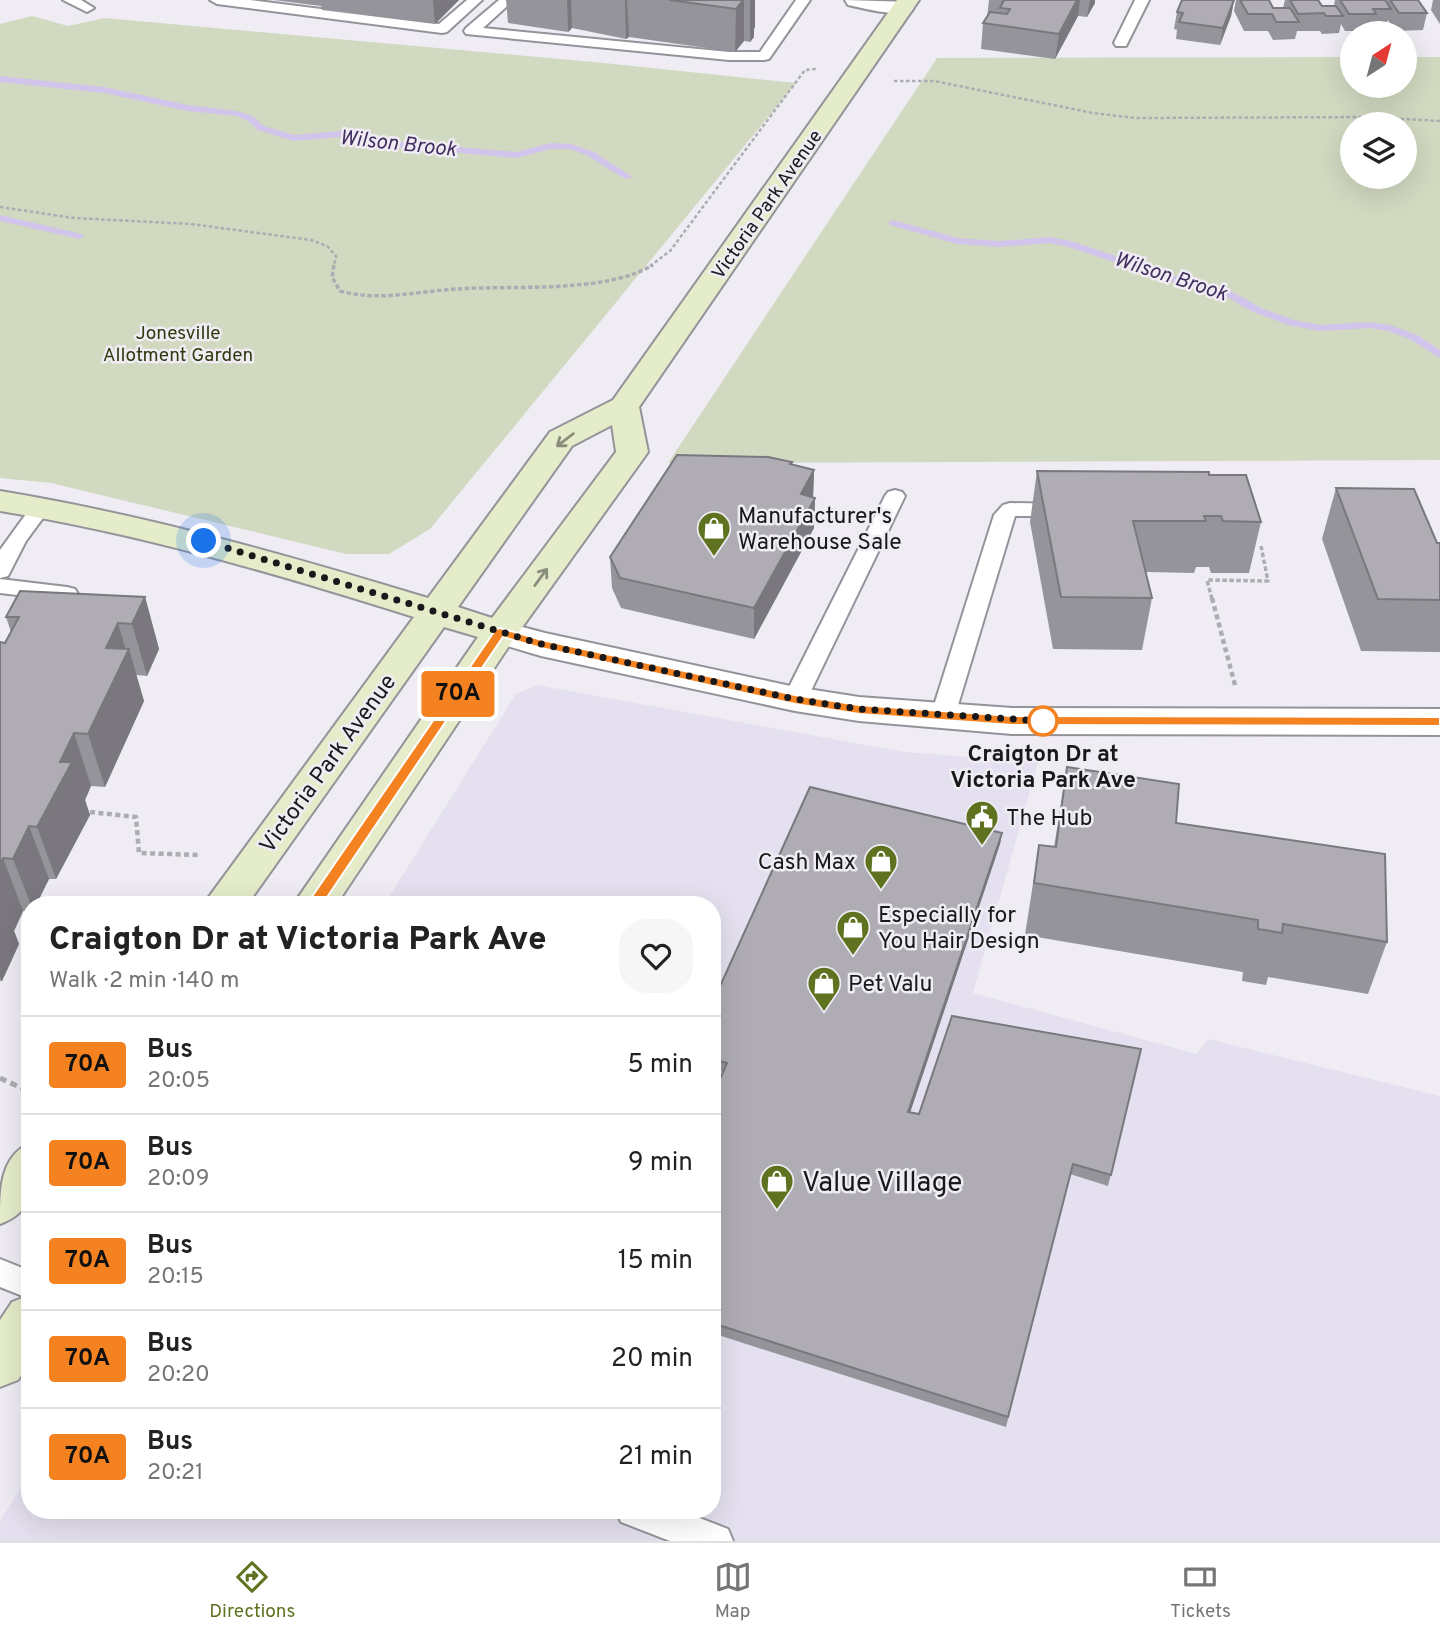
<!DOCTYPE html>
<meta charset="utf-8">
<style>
:root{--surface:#fff;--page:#f6f6f6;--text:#222;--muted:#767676;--line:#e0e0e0;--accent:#5f7220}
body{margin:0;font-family:Overpass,sans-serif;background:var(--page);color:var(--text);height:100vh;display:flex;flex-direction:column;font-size:26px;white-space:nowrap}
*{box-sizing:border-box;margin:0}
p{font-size:23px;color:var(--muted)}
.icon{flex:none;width:38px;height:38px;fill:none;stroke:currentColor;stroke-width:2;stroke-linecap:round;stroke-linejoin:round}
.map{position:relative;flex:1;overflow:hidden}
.drawer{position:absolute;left:21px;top:896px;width:700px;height:623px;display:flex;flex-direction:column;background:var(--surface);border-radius:28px;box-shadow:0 7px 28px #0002}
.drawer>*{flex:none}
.badge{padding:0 14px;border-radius:5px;font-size:24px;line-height:46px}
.needle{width:46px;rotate:36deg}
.controls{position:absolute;left:1340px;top:21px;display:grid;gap:14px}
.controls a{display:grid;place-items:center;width:77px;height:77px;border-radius:50%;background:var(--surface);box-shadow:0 7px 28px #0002;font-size:35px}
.you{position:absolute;width:35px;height:35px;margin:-18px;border:5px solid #fff;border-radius:50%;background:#1a73e8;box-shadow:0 0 0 10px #1a73e833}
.map>.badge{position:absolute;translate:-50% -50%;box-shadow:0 0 0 4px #fff}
.round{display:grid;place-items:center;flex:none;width:74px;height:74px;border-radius:28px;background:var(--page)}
.overview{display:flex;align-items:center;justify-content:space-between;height:119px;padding:0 28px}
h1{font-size:33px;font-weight:800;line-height:52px}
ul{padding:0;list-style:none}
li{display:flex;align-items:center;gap:21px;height:98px;padding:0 28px;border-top:2px solid var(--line)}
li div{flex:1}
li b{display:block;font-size:26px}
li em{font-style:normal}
li .badge{min-width:77px;font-weight:700;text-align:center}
.tab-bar{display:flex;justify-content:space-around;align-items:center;height:98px;border-top:2px solid var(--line);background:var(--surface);font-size:19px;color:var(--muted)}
.tab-bar a{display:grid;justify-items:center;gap:4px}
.tab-bar .selected{color:var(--accent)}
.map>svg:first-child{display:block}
.built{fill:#e5e0ef}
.green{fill:#d1d9c1;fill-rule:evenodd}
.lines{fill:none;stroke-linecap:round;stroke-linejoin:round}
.stream{fill:#d2c5ec;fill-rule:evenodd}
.lane-casing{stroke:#95939a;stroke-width:4}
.street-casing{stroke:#95939a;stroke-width:4}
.secondary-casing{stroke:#95939a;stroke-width:4}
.path-far3{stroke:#aeacb2;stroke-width:2.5;stroke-dasharray:3.5 2.5;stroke-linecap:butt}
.path-far2{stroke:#aeacb2;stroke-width:3.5;stroke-dasharray:4.5 2.5;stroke-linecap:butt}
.path-far1{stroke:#aeacb2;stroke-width:4.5;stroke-dasharray:5 3.5;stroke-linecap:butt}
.path{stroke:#aeacb2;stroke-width:5;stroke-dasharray:7 4.5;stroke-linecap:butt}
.lane{fill:#fff;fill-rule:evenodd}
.street{fill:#fff;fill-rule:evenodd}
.secondary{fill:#e4ecca;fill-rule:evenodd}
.wall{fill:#96949b}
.shaded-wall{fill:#7a787e}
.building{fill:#afacb4;stroke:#7a787e;stroke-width:2}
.oneway{stroke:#898d7b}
.line{fill:#f58220;stroke:#fff;stroke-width:2}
.walk{stroke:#19181b;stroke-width:7;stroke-dasharray:0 12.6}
.stop-dot{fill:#fff;stroke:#f58220;stroke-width:3.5}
.labels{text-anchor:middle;stroke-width:5;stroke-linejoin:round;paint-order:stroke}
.far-street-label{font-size:19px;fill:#19181b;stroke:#efecf4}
.far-park-label{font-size:19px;fill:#303a0d;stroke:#efecf4}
.far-water-label{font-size:21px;font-style:italic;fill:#412e5e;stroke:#efecf4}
.poi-label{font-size:23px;fill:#19181b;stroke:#efecf4;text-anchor:start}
.stop-label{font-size:23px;font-weight:bold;fill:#19181b;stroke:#efecf4}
.street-label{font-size:23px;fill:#19181b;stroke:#efecf4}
.near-poi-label{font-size:28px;fill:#19181b;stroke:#efecf4;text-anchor:start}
</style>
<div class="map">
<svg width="1440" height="1541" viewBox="0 0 1440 1541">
<rect width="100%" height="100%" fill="#efecf4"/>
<polygon class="built" points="537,685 904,752 1038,762 973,993 1197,1054 1208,1039 1440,1096 1440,1541 0,1541 0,1521 30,1473 30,1510 712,1510 712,905 384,905 516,694"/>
<g class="green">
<polygon points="32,16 68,26 104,18 604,63 796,83 430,529 389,554 346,554 51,483 0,478 0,24"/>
<path d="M1353,57v29h52v-29h35v403l-772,3 269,-405zM1353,124h52v53h-52z"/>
</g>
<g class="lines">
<g class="stream">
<polygon points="0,76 104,87 188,105 237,111 254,117 264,126 294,135 340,131 381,140 517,152 550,143 571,144 594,152 633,177 625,179 588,156 570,149 550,149 517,158 381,146 340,137 293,141 258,130 248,121 236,116 188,111 104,93 0,82"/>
<polygon points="0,215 82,234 84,236 79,239 0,221"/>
<polygon points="893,220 958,238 999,241 1050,237 1071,241 1181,278 1233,292 1261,308 1294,320 1320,325 1369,322 1391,325 1419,336 1440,350 1440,358 1411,340 1389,331 1369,328 1320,331 1288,325 1253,312 1225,296 1173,282 1069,247 1050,243 999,247 957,244 890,225 888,223"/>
</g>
<defs>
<g id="lane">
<polygon points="63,0 81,0 94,8 87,12"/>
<polygon points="210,0 250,0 439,24 467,0 482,0 447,32 442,33 217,4"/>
<polygon points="499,0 514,0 483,28 729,52 760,52 796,0 810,0 769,59 764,60 729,60 466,34 464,31 466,28"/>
<polygon points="1135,0 1149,0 1126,46 1116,46 1114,43"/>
<polygon points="895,490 902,492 905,496 807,699 803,705 795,707 787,705 783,699 885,496 888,492"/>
<polygon points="41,501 48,503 51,507 26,541 8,576 0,578 0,550 34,503"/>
<polygon points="1010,503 1065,504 1072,506 1075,510 1072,514 1065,516 1015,516 955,715 951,721 943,723 935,721 931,715 994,515 1003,505"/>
<polygon points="0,579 67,587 75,589 78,594 75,599 67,601 0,593"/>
<polygon points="0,1259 30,1271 30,1299 0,1287"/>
<polygon points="616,1510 679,1510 728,1529 733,1541 670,1541 621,1522"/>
</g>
<g id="street">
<path d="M845,0l66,2 3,5 -3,5c-18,4 -45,-3 -63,-7z"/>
<polygon points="500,621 545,633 795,687 859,697 1012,708 1440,709 1440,735 1012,734 859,721 795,711 541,656 487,640 482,632 487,624"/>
</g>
<g id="secondary">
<path d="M897,0h22l-280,407 9,45 -135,188 -177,265h-43l185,-268 -34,-10 -197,278h-44l211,-288c-137,-43 -272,-83 -414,-106v-20c146,24 287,64 428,107l122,-166 63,-32zM612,425l4,27 -124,166 -34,-11 114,-161z"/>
<path d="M30,1143c0,36 11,66 -30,81 0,-36 0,-67 30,-81z"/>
<polygon points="30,1295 30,1362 18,1380 0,1387 0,1320 12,1302"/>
</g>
</defs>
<use href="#lane" class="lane-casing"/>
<use href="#street" class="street-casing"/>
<use href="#secondary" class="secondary-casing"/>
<g class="path-far3">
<polyline points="894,81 934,81 1093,113 1135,118 1371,117 1440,121"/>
<polyline points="0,207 74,218 191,224 311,240 327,246 336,256 334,266"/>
<polyline points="650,266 670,251 805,70 816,69"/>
</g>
<g class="path-far2">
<path d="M334,265l-2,12 8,14c40,11 77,0 117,-2 57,-4 147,5 196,-24"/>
<polyline points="1212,599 1207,580 1268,581 1261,546"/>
</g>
<g class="path-far1">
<polyline points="1212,598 1235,685"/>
<polyline points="90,812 136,817 139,853 198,855"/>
</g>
<polyline class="path" points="0,1078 30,1092"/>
<use href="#lane" class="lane"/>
<use href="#street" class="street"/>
<use href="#secondary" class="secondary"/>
</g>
<g class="wall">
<polygon points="274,0 459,0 435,24 322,10 321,6"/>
<polygon points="506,0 755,0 755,27 754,29 754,37 750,42 744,41 735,52 629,37 626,39 572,28 568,32 508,23"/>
<polygon points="989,0 1095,0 1095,3 1087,17 1078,16 1055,59 981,49 983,23 987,18"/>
<polygon points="1234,0 1231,16 1220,45 1176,39 1177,30 1174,29 1177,12"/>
<polygon points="1236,0 1269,0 1273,8 1283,8 1285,0 1318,0 1322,6 1334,6 1335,0 1418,0 1427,13 1423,30 1395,31 1388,20 1386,26 1373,26 1372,31 1345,31 1341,24 1339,33 1322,34 1320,31 1297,31 1295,39 1273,40 1268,31 1244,31 1234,11"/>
<polygon points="1433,0 1440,0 1440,24 1431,10"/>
<polygon points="792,464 814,470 813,497 815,498 814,528 754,639 621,608 612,588 610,557"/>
<polygon points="1037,471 1209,475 1261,522 1249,573 1211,573 1209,567 1196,567 1194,573 1146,572 1152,598 1142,650 1053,649 1030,522"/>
<polygon points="1336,488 1437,543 1440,543 1440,652 1361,651 1322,539"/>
<polygon points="145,597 159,649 147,676 136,675 144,701 105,787 91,786 85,800 90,815 56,879 49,879 36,905 30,905 30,911 23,911 14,931 19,944 2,981 0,981 0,642 5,643 11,632 6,617"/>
<polygon points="1067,767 1176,823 1387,942 1368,994 1268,977 1266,985 1242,981 1243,972 1025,935 1039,845 1054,847"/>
<polygon points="1002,833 1000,844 910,1112 919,1114 1141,1049 1108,1186 1070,1174 1006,1427 712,1333 712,1097 723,1072 712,1069 712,1004"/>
</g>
<g class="shaded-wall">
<polygon points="433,0 459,0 435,24"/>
<polygon points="567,0 571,0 572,28 568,32"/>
<polygon points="625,0 627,0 629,37 626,39"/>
<polygon points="743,0 744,0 744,41 735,52 736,9"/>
<polygon points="750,0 755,0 755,27 754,29 754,37 750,42"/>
<polygon points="1077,0 1080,0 1078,16 1055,59 1059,34"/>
<polygon points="1090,0 1095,0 1095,3 1087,17"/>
<polygon points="1234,0 1231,16 1220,45 1223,28"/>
<polygon points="814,470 813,499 801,494"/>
<polygon points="815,498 814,528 754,639 754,608"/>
<polygon points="145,597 159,649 147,676 132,624"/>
<polygon points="118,623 127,654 129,649 144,701 105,787 88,734 106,648"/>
<polygon points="74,733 91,786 85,800 90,815 56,879 37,827 60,762"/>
<polygon points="29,826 49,879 36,905 31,905 13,859"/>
<polygon points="1002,833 1000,844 907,1122 908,1112"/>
<polygon points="3,858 23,911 14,931 19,944 2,981 0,977 0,864"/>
</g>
<g class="building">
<polygon points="669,0 743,0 736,9"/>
<polygon points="1004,0 1077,0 1059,34 983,23 990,12 1007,14 1010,9 1000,8"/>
<polygon points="1182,0 1234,0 1223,28 1179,22 1183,13 1177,12"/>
<polygon points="1240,0 1269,0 1273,8 1290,8 1299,22 1276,22 1272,14 1248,14"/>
<polygon points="1290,0 1318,0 1322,6 1336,6 1343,16 1326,16 1324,13 1298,14"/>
<polygon points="1340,0 1385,0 1391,9 1373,9 1376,14 1349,14"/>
<polygon points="1390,0 1418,0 1427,13 1399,13"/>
<polygon points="677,455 768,457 792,462 790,464 814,470 801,494 815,498 754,608 620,578 610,557"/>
<polygon points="1037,471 1209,472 1209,475 1246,475 1261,522 1223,521 1221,516 1204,516 1206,521 1133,521 1152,598 1061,597"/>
<polygon points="1336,488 1414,489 1437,543 1440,543 1440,600 1378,599"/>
<polygon points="20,591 145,597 132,624 118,623 106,648 129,649 88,734 74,733 60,762 72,762 37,827 29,826 13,859 3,858 0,864 0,642 5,643 19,617 6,617"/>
<polygon points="1067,767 1179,784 1176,823 1385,854 1387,942 1283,924 1282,933 1258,929 1258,920 1034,883 1039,845 1056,847"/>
<polygon points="810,787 1002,833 908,1112 919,1114 952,1016 1141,1049 1111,1175 1073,1164 1008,1417 712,1323 712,1097 727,1063 712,1059 712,1004"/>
</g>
<defs><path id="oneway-shaft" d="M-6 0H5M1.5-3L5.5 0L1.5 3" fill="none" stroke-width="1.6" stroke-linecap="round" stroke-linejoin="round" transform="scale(1.75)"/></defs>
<g class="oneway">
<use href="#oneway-shaft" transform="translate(565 440) rotate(143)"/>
<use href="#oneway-shaft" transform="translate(541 577) rotate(-54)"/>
</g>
<polygon class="line" points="500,628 542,640 795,695 859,705 1012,716 1440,717 1440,726 1012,725 859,714 795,704 541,648 503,637 319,909 309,909 306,905 309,901 496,629"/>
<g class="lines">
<polyline class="walk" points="204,541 541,644 795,699 859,709 1043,721"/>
</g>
<defs>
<symbol id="shop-pin" viewBox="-11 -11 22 30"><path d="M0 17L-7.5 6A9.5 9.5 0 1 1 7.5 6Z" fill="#5f7220" stroke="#efecf4"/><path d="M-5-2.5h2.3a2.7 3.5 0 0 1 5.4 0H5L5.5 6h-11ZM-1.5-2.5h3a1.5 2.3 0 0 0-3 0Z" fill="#fff"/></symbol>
<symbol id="civic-pin" viewBox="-11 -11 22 30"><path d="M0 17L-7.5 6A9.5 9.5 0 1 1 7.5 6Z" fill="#5f7220" stroke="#efecf4"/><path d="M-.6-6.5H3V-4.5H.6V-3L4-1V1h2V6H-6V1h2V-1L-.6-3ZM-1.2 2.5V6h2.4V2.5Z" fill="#fff"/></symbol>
</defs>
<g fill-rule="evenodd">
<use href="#shop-pin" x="695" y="509" width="38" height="52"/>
<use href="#civic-pin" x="963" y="798" width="38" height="52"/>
<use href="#shop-pin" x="862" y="842" width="38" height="52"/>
<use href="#shop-pin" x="834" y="908" width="38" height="52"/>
<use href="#shop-pin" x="805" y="964" width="38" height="52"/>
<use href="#shop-pin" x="758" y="1162" width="38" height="52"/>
</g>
<circle class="stop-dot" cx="1043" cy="721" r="14"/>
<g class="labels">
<g class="far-street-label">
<text transform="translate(766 204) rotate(-55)" y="7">Victoria Park Avenue</text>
</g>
<g class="far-park-label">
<text x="178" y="339">Jonesville<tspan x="178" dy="22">Allotment Garden</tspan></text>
</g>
<g class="far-water-label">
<text transform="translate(398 143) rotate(6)" y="7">Wilson Brook</text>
<text transform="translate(1171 276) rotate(18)" y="7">Wilson Brook</text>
</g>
<g class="poi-label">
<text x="738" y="523">Manufacturer's<tspan x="738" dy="26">Warehouse Sale</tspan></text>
<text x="1006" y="825">The Hub</text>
<text x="856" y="869" text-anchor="end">Cash Max</text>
<text x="878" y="922">Especially for<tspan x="878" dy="26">You Hair Design</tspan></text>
<text x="848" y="991">Pet Valu</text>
</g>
<g class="stop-label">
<text x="1043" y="761">Craigton Dr at<tspan x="1043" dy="26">Victoria Park Ave</tspan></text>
</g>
<g class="street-label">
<text transform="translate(327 763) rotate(-54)" y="8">Victoria Park Avenue</text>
</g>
<g class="near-poi-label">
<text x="802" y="1191">Value Village</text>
</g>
</g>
</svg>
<div class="controls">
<a><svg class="needle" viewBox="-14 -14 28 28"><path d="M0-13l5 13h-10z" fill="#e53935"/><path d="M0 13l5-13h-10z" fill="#767676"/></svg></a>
<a><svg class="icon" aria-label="layers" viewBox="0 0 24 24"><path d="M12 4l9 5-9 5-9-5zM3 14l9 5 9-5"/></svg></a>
</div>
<div class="you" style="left:204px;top:541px"></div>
<b class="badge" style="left:458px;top:694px;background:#f58220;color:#111">70A</b>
<section class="drawer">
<div class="overview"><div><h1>Craigton Dr at Victoria Park Ave</h1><p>Walk · 2 min · 140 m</p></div><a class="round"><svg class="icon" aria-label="heart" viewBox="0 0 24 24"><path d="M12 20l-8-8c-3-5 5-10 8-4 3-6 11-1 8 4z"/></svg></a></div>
<ul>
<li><span class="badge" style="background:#f58220;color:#111">70A</span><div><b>Bus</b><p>20:05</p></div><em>5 min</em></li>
<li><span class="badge" style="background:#f58220;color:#111">70A</span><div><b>Bus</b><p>20:09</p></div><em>9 min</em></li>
<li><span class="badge" style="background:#f58220;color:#111">70A</span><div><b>Bus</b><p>20:15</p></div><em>15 min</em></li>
<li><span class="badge" style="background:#f58220;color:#111">70A</span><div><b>Bus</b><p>20:20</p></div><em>20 min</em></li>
<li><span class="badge" style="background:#f58220;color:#111">70A</span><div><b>Bus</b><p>20:21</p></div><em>21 min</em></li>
</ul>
</section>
</div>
<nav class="tab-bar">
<a class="selected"><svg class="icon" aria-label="directions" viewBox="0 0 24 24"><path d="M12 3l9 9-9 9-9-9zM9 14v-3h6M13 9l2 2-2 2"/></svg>Directions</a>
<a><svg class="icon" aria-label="map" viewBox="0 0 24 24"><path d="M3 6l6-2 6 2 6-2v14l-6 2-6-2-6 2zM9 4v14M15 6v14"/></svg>Map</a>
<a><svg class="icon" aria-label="tickets" viewBox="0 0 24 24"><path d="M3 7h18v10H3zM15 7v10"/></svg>Tickets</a>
</nav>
